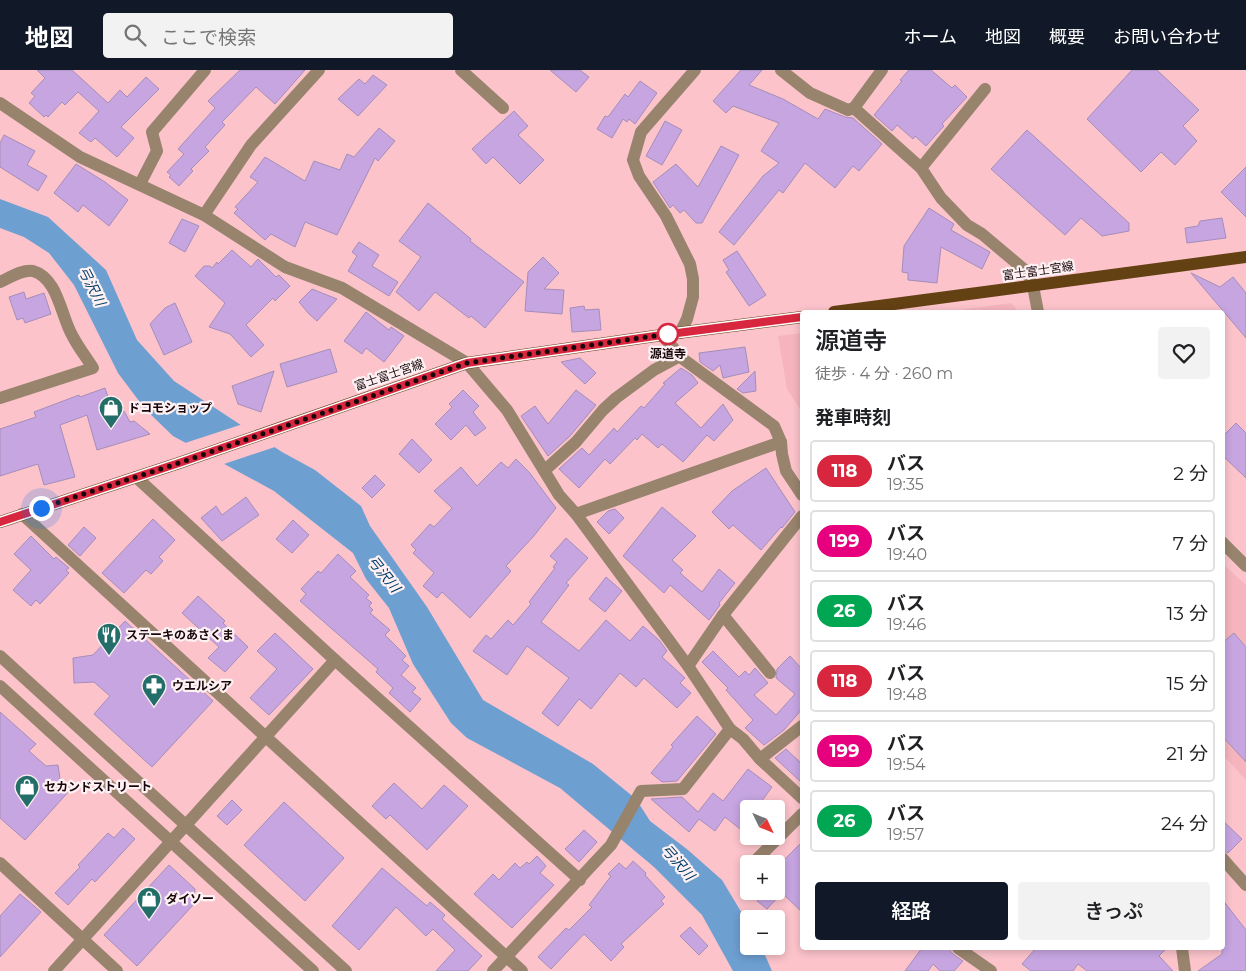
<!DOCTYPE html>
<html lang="ja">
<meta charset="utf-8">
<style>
:root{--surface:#fff;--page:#f2f2f2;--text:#202124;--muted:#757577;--line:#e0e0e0;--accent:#111827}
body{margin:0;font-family:Montserrat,"Noto Sans JP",sans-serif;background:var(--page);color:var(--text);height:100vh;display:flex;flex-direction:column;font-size:19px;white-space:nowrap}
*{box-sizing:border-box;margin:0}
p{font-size:16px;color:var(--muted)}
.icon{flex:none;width:28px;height:28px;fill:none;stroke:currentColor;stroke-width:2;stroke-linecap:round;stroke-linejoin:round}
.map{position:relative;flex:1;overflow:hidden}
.details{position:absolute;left:800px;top:240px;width:425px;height:640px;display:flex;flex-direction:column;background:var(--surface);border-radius:5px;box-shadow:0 2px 8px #0003}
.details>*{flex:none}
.badge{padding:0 10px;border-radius:16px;font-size:18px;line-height:32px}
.needle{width:32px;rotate:133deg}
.controls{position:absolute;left:740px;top:730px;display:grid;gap:10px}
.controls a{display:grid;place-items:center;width:45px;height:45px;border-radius:5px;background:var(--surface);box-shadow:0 2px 8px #0003;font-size:25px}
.you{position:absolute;width:25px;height:25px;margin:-12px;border:4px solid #fff;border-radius:50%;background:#1a73e8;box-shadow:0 0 0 8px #1a73e833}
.map>.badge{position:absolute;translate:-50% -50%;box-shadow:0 0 0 2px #fff}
h2{padding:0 15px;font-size:19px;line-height:45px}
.round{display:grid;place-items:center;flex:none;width:52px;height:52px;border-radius:5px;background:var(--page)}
.headline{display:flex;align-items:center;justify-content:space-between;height:85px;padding:0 15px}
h1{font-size:24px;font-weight:600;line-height:38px}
.cta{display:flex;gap:10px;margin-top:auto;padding:10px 15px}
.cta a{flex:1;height:58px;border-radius:5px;background:var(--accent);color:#fff;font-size:20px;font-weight:600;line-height:58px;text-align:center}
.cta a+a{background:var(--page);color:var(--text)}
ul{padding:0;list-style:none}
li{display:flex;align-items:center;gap:15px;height:62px;margin:0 10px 8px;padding:0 5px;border:2px solid var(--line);border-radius:5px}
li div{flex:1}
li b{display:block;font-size:19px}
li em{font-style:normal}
li .badge{min-width:55px;font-weight:700;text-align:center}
header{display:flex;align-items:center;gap:30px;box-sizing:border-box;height:70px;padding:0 25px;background:var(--accent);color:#fff}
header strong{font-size:24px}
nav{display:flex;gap:28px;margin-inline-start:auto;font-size:18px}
.search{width:350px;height:45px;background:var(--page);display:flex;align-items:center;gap:12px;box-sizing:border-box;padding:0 18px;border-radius:5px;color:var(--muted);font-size:19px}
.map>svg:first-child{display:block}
.built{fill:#f6b5be}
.water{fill:#6d9fd1}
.pier{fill:#fcc3cb}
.building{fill:#c6a5e1;stroke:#a58eb9}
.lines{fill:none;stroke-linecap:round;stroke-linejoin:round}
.minor{stroke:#98846d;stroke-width:12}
.major{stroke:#644113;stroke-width:12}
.line-casing{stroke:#fff;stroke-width:11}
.line{stroke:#d7263d;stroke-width:8}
.walk{stroke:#170609;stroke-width:5;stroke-dasharray:0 9}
.stop-dot{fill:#fff;stroke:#d7263d;stroke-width:2.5}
.labels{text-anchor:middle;stroke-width:4.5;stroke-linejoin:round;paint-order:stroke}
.street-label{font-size:12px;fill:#170609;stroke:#fef1f3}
.stop-label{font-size:12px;font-weight:bold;fill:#170609;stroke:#fef1f3}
.poi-label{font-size:12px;font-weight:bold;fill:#170609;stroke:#fef1f3;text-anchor:start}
.water-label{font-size:14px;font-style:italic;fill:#003c6a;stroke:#fef1f3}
</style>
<header>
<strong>地図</strong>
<div class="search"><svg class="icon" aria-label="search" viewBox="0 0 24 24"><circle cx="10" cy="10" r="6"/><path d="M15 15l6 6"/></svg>ここで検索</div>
<nav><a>ホーム</a><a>地図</a><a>概要</a><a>お問い合わせ</a></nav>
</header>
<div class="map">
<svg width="1246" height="901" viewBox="0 0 1246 901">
<rect width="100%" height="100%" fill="#fcc3cb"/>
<g class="built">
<polygon points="1011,233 1019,242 945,242"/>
<polygon points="802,263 802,342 787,319 778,266"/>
<polygon points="1223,494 1246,515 1246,710 1223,685"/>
</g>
<polygon class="water" points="0,129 48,147 106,200 137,270 174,311 282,382 315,400 361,436 370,456 427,537 483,630 593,694 636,729 650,751 688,780 722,810 749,855 749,876 761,876 772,901 733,901 702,845 654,797 560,718 467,668 451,653 413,594 389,538 366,509 353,483 274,421 173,366 145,339 118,303 74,215 49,183 24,167 0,158"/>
<polygon class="pier" points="243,354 278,376 221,395 182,374"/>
<g class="building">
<polygon points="37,0 72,0 108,33 120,20 127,27 146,7 159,19 121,57 134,68 117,87 95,68 91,72 79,63 99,41 78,22 65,35 62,32 48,47 46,45 44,47 29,33 35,26 31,23 45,8"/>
<polygon points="240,0 305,0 275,34 256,17 222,52 225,55 205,77 209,81 191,99 193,101 179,116 169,107 171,105 167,102 184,84 178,79 215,38 208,31"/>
<polygon points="550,0 580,0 589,7 576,22"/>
<polygon points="741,0 762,0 749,15 783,29 818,49 825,39 845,47 853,48 882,74 859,101 853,96 835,118 805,93 783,123 779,120 734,175 719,162 763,106 779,93 761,81 779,53 733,36 726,43 713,31"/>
<polygon points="909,0 931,0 952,18 955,15 967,27 942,54 944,56 926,76 915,66 913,69 897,55 892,61 874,45 902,11 900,10"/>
<polygon points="1132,0 1157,0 1199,40 1183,56 1197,71 1175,95 1161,82 1141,102 1087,49"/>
<polygon points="373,5 387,15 358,46 338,29 359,9 365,14"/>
<polygon points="640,11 657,23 635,54 629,49 627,52 623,49 612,68 597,59 605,46 608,47 625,24 628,27"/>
<polygon points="514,41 528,56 518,65 544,90 520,114 493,87 486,94 472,79"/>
<polygon points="665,51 682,60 662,95 646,86"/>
<polygon points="379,58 395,71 378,91 375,88 337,165 305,152 295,177 271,164 265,170 234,143 238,139 235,137 258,112 250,107 265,87 305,111 314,91 340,100 347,84 354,87"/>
<polygon points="1027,60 1129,153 1129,161 1102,166 1081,148 1065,165 991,99"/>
<polygon points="4,65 35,81 27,95 47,106 38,121 0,97 0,73"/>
<polygon points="721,76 739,85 702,153 696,153 684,140 680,143 673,135 670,138 653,112 676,94 698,117"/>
<polygon points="76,94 105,112 128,130 109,156 83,135 78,142 54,123"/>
<polygon points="1246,97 1246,147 1221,122"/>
<polygon points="428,133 471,169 470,171 524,212 485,258 471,246 469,248 435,222 419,241 396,222 421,187 399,171"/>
<polygon points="929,138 954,154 951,160 990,182 982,199 941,177 937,213 908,210 908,203 902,202 904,176"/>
<polygon points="1222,148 1226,168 1187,173 1185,158 1198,156 1200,151"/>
<polygon points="182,149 199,156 185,182 169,173"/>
<polygon points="359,172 379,185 372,196 398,212 389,226 348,201 357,186 352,182"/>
<polygon points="232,180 251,197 258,189 276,207 279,205 290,216 275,231 273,228 246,255 264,275 251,287 230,264 209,257 225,233 195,206 204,196 210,196 212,198 217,192 218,194"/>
<polygon points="737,181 766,225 749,236 726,202 729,200 723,190"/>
<polygon points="543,187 559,203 544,219 564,220 562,244 525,241 528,202"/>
<polygon points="1191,203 1220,217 1233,207 1246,223 1246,268"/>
<polygon points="312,219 337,229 317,251 309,244 299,232"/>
<polygon points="24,222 26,229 44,223 51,244 25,253 23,248 17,250 9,227"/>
<polygon points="175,233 192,272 164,285 150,254 165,238"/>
<polygon points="584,236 585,240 599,239 601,260 572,262 570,238"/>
<polygon points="366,242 389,260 391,257 404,266 384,292 366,278 362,284 344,271"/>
<polygon points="745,277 749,302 723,308 720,295 713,301 700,292 699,283"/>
<polygon points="330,279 337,302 287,317 280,294"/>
<polygon points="580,288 596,303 585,314 561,292"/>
<polygon points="681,298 692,305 698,313 675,333 701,358 723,334 733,350 714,371 707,365 683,392 662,374 658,378 642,364 637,370 635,368 610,394 605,389 579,418 559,399 582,378 589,385 614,358 617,362 641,336 644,338 665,314 663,313"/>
<polygon points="274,301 261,342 238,334 232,316"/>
<polygon points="755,301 756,321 743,323 737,319"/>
<polygon points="105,318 114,345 124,341 130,352 134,351 150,364 97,380 87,345 60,355 75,407 44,415 38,394 0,406 0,359 36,347 34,342 79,325 80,327"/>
<polygon points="463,320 479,336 473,342 486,358 475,366 466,355 451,370 435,354 452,337 449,334"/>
<polygon points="576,320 596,335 570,366 548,386 521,346 535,336 548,354"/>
<polygon points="1236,353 1246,363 1246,408 1222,385 1222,367"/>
<polygon points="412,369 432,390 419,403 399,384"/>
<polygon points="516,389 529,402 556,438 533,467 506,496 511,501 470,548 442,522 437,528 423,516 434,503 413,483 416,480 411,475 430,454 434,457 452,438 434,421 461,397 477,416 501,392 508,398"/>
<polygon points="766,398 795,442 782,458 781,457 761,480 733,455 729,459 712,442 732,421"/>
<polygon points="375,405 385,415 372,428 362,418"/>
<polygon points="246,427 259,445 222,471 201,448 216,436 222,445"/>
<polygon points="662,437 696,466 672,490 683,500 680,503 702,522 719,499 735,513 719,533 720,535 709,550 670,515 664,523 623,486"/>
<polygon points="615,439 624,448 609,464 597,452 608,441"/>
<polygon points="153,449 175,470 159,487 163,491 151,504 146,500 124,523 102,503"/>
<polygon points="293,450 309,465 292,483 276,469"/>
<polygon points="84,457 96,468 80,486 68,475"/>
<polygon points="31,466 54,489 56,487 69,498 66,500 69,503 40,534 36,530 31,536 13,520 31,500 14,484"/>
<polygon points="566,468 588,488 566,513 569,515 541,552 579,581 606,550 630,571 643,556 659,570 667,581 662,587 685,608 680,613 691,623 677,638 644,608 636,617 620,603 591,639 579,629 558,656 542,643 569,608 527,576 507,605 473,581 486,565 491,569 508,550 513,555 531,534 529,532 555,498 553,497 557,492 550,486"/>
<polygon points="338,484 356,501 350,507 369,525 366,528 372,533 369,536 373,540 370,543 390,560 385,565 406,586 402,590 409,596 401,605 416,618 412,622 421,629 410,642 389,623 393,618 376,602 378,599 300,531 306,524 301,519 318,501 321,503"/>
<polygon points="606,507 622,521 605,542 589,529"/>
<polygon points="198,526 225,551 223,553 248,577 225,602 208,588 219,577 182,543"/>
<polygon points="125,551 213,631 152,697 94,644 110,626 94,612 74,613 73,588 93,585"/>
<polygon points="275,563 313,599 269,645 250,628 277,599 257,581"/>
<polygon points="1234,563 1246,577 1246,692 1222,666 1222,573"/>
<polygon points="713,581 739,607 745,601 749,605 755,598 768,613 754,625 776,645 795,624 776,608 777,599 790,586 802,599 802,639 784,660 764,675 745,658 753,650 726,620 728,618 702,592"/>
<polygon points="0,642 36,674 29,681 46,696 58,695 60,709 71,719 25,770 0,748"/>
<polygon points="697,646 716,664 677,711 662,712 651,703 673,677 671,675"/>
<polygon points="786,679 802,694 802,713 775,688"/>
<polygon points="748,699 772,717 756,739 749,739 749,766 725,747 715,761 699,749 689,762 651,729 682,727 698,742 713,723 723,731"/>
<polygon points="394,713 422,739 444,715 468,736 427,780 390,745 386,749 372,736"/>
<polygon points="232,730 242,740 227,755 217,746"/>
<polygon points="284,732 344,788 305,831 244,775"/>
<polygon points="1222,750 1242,769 1228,783 1222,780"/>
<polygon points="123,758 135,769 95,812 92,809 68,835 55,823 80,797 78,795 108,763 114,768"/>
<polygon points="584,760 597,772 579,792 565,779"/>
<polygon points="802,772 802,842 782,823 767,839 757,831 761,821 780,821 776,818 776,798"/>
<polygon points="537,786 546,796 540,803 554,815 512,858 474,824 493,804 499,810 515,793 520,798 527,792 529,794"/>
<polygon points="633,791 646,803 645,805 665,827 661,831 664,834 621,874 624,877 611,891 584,864 551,899 538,887 566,858 569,860 592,837 589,835 611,806 608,804 619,793 626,799"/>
<polygon points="169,795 195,819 194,834 137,896 104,865"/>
<polygon points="382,798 427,836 430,832 445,845 442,849 482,886 468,901 436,901 455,880 433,859 426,866 396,837 359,880 332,856"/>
<polygon points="20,824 41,842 0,887 0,846"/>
<polygon points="1222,829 1246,860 1246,901 1198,901 1222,884"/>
<polygon points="690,857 708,876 699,885 680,866"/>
<polygon points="922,878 948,878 953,884 963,891 954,901 940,901 933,894 928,901 905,901"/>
<polygon points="1036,878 1167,878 1159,886 1173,901 1087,901 1078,894 1073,901 1031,901 1022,894"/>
</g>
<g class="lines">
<g class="minor">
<polyline points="461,0 503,38"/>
<polyline points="781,0 810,23 848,40 854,38 921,98 941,128 967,155 982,164 1026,201 1033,216 1038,242"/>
<polyline points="0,33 80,87 204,145 285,197 342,218 467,293 507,340 559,425 576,444 688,596 730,659 743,669 760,689 802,728"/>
<polyline points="854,38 882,0"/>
<polyline points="921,98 985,19"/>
<polyline points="140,114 157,81 152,62 205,0"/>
<polyline points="204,145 251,75 319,0"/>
<path d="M0,212c9,-4 23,-13 33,-11 25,7 28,45 39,64 6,12 14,22 21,33l-93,30"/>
<polyline points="680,263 687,249 693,227 693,209 690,194 666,146 639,106 633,90 641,62 695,0"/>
<polyline points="662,265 683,289 774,356 781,372 782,384 786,401 802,425"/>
<polyline points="545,400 576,372 603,340 616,328 654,300 680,286"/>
<polyline points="136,407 335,590 580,810"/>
<polyline points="22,444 522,901"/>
<polyline points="576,444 781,372"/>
<polyline points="1222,472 1246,496"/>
<polyline points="723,545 770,603"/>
<polyline points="0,586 346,901"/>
<polyline points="688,596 723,545 802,446"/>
<polyline points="0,616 313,901"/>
<polyline points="760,689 802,656"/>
<polyline points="1222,788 1246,815"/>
<polyline points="757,789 802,744"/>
<polyline points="0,793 117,901"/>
<polyline points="958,878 991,901"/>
<polyline points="1182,878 1185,901"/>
<polyline points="54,901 335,590"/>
<polyline points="493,901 611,775 641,721 683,719 730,659"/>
</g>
<g class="major">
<polyline points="834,242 1246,187"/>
<polyline points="0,452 179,393 467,293 662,265 802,247"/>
</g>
</g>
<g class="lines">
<defs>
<polyline id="line" points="0,452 179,393 467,293 662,265 802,247"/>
</defs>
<use href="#line" class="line-casing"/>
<use href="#line" class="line"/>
<polyline class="walk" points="41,438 179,393 467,293 668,264"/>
</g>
<defs>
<symbol id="shop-pin" viewBox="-11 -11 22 30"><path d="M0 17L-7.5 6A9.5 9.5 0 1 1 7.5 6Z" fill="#236e69" stroke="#fef1f3"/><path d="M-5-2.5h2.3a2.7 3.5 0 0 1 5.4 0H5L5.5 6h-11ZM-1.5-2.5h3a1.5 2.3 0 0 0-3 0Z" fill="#fff"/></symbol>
<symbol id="restaurant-pin" viewBox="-11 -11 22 30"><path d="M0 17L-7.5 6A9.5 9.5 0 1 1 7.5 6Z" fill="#236e69" stroke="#fef1f3"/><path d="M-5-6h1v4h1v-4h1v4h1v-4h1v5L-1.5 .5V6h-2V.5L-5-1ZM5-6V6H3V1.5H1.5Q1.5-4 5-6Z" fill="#fff"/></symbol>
<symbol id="pharmacy-pin" viewBox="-11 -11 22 30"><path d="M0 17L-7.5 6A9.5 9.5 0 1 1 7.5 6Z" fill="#236e69" stroke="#fef1f3"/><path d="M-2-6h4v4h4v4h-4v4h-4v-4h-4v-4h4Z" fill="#fff"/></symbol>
</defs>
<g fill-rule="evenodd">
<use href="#shop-pin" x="97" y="324" width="28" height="38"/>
<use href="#restaurant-pin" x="95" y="551" width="28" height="38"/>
<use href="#pharmacy-pin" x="140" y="602" width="28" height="38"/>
<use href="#shop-pin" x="13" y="703" width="28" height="38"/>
<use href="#shop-pin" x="135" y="815" width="28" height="38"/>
</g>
<circle class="stop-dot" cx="668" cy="264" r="10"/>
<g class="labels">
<g class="street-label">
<text transform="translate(1038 201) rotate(-8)" y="4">富士富士宮線</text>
<text transform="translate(389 305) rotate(-19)" y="4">富士富士宮線</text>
</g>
<g class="stop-label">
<text x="668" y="288">源道寺</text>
</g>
<g class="poi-label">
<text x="128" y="342">ドコモショップ</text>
<text x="126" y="569">ステーキのあさくま</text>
<text x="172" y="620">ウエルシア</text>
<text x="44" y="721">セカンドストリート</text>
<text x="166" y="833">ダイソー</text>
</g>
<g class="water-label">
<text transform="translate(92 216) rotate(63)" y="5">弓沢川</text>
<text transform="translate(384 504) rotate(51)" y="5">弓沢川</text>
<text transform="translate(678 792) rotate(49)" y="5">弓沢川</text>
</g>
</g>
</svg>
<div class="controls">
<a><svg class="needle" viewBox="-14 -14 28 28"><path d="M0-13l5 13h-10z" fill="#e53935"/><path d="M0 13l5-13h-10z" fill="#757577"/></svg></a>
<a>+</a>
<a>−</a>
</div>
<div class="you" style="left:41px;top:438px"></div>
<section class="details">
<div class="headline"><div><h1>源道寺</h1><p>徒歩 · 4 分 · 260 m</p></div><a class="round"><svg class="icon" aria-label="heart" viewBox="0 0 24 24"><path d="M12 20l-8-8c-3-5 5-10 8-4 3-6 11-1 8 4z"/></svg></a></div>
<h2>発車時刻</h2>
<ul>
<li><span class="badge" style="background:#d7263d;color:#fff">118</span><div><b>バス</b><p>19:35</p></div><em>2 分</em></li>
<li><span class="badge" style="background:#e6007e;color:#fff">199</span><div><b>バス</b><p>19:40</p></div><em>7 分</em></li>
<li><span class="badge" style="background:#00a651;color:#fff">26</span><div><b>バス</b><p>19:46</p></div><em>13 分</em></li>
<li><span class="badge" style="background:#d7263d;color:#fff">118</span><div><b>バス</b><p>19:48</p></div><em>15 分</em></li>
<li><span class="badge" style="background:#e6007e;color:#fff">199</span><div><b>バス</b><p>19:54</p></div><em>21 分</em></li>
<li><span class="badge" style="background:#00a651;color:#fff">26</span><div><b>バス</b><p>19:57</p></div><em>24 分</em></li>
</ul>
<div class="cta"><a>経路</a><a>きっぷ</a></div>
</section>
</div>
